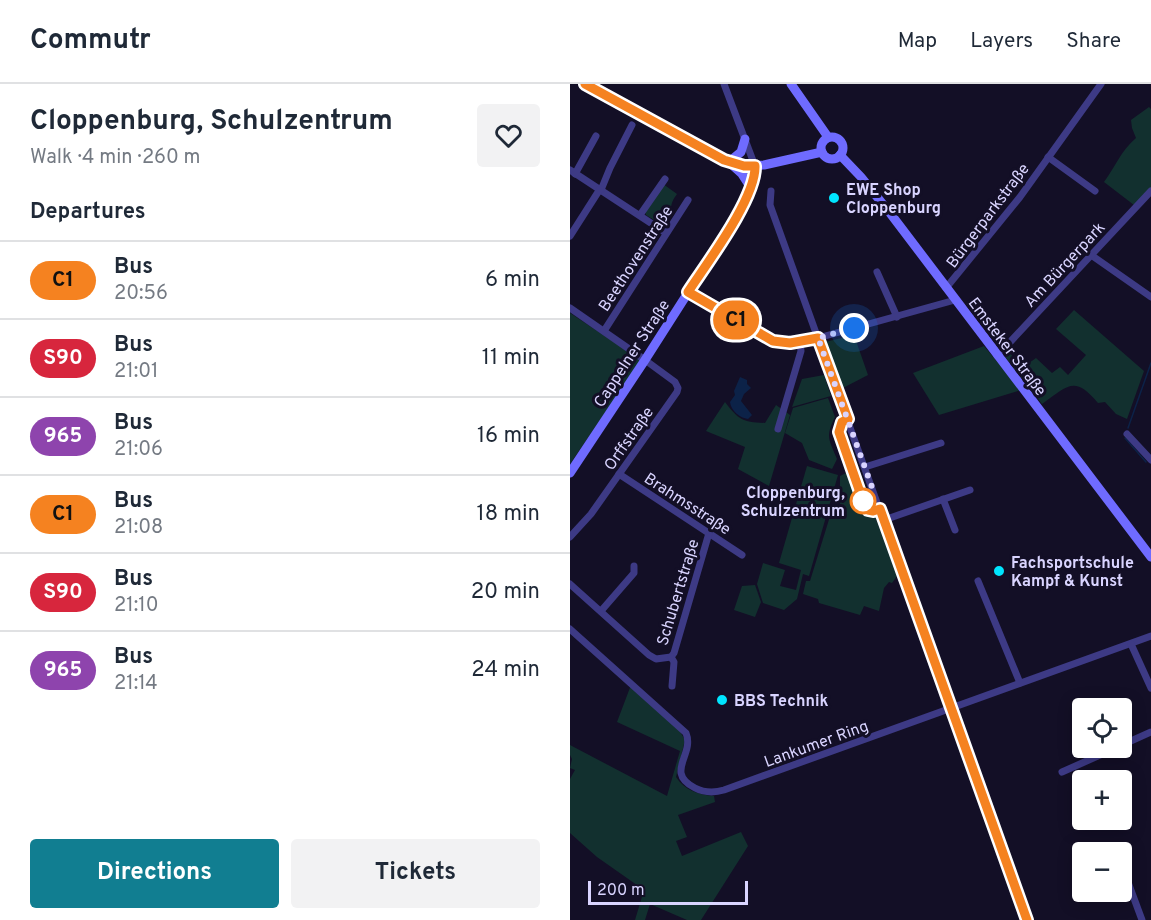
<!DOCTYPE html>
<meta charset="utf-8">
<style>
:root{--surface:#fff;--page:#f2f2f3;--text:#1f2937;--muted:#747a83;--line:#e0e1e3;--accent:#117e91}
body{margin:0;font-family:Overpass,sans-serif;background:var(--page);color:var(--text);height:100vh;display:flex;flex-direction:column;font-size:22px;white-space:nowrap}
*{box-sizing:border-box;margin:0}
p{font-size:20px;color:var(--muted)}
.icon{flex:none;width:33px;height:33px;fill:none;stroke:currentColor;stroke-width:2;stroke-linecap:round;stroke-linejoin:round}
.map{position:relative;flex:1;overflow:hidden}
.drawer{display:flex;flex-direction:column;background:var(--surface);width:570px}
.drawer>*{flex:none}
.badge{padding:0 12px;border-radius:20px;font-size:21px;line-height:39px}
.tools{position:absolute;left:502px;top:614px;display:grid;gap:12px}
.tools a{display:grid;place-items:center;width:60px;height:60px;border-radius:6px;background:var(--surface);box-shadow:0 3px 15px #0003;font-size:30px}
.scale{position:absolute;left:18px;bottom:15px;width:160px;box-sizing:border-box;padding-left:6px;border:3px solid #d9d4ff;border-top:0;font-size:16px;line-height:21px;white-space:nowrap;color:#d9d4ff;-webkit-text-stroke:4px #130f26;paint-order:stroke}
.you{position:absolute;width:30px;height:30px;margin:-15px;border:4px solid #fff;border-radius:50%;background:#1a73e8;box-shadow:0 0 0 9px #1a73e833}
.map>.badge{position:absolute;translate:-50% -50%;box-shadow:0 0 0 3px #fff}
h2{padding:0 30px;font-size:22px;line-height:54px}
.round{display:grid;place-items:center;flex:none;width:63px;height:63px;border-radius:6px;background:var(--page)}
.summary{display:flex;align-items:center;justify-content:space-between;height:102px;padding:0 30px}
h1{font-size:28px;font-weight:700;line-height:45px}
.button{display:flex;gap:12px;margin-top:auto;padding:12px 30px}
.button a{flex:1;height:69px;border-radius:6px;background:var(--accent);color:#fff;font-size:24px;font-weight:700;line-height:69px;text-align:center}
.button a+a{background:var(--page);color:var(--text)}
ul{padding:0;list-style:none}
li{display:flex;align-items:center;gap:18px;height:78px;padding:0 30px;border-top:2px solid var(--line)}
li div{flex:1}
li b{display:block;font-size:22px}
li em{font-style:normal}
li .badge{min-width:66px;font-weight:700;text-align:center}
header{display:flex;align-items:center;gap:36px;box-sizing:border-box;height:84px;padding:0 30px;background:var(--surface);border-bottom:2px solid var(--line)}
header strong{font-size:28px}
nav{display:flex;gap:33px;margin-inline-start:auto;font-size:21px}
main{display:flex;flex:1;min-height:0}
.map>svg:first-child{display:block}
.green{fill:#12302f}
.water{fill:#0c2248}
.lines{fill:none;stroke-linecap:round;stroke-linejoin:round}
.stream{stroke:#0c2248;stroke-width:1.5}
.street{stroke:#3d3a85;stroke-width:7}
.secondary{stroke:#6f6bff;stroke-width:9}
.line-casing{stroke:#fff;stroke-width:14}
.line{stroke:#f58220;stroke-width:9}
.walk{stroke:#d9d4ff;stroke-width:6;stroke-dasharray:0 10.8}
.poi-dot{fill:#00e5ff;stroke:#130f26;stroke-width:2}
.stop-dot{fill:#fff;stroke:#f58220;stroke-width:3}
.labels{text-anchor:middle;stroke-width:6;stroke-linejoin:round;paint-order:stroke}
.poi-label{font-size:16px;font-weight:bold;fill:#d9d4ff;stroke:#130f26;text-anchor:start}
.street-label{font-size:16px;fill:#d9d4ff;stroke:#130f26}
.stop-label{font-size:16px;font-weight:bold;fill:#d9d4ff;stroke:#130f26;text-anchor:end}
</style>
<header>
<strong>Commutr</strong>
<nav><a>Map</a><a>Layers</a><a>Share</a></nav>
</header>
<main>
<section class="drawer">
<div class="summary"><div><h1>Cloppenburg, Schulzentrum</h1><p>Walk · 4 min · 260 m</p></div><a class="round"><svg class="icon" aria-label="heart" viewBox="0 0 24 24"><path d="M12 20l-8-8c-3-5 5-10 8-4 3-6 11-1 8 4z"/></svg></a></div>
<h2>Departures</h2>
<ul>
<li><span class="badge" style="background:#f58220;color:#111">C1</span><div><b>Bus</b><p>20:56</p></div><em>6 min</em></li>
<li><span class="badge" style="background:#d7263d;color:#fff">S90</span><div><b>Bus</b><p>21:01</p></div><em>11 min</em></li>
<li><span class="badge" style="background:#8e44ad;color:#fff">965</span><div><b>Bus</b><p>21:06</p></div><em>16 min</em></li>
<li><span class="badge" style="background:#f58220;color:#111">C1</span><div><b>Bus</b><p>21:08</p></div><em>18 min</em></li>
<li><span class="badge" style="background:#d7263d;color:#fff">S90</span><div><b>Bus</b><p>21:10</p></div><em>20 min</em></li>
<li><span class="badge" style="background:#8e44ad;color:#fff">965</span><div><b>Bus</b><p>21:14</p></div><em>24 min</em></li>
</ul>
<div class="button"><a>Directions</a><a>Tickets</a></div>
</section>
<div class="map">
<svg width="581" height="836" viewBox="0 0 581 836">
<rect width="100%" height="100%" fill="#130f26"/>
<g class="green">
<path d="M579,23l2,2v79l-17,17 -30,-23c12,-16 16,-30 32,-44l-4,-10 -1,-8z"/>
<path d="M93,100l14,10c-9,12 -4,14 -8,27l-10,2 -13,-8 -1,-5z"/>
<path d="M504,226l70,61 -17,48 -11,-5 -11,-12 -7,1c-23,-28 -30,-18 -56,1l-39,-50 4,-5 15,19 14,-10 16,15 8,-6 8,8 18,-20 -30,-26z"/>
<polygon points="0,229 71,276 0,380"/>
<polygon points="284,251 298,291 271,305 255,258"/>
<polygon points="414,262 451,306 369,331 343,289"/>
<polygon points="254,291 261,312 222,323 232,295"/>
<path d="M258,314l7,19c-10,20 -6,22 2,42l-5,10 -23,-9 -7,-17 -17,-10 8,-25z"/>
<path d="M155,318c14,18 17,20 40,21l11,-18 14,10 -21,71 -31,-17 7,-22 -39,-16z"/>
<polygon points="237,382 268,391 239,492 233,490 227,515 214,526 193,519 187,500 193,479 215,486 210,502 226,506 231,486 209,479"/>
<polygon points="278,388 287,423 293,430 305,432 327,492 322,499 319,498 314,504 309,527 294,522 290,531 249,519 248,515 233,510 236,497 240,497 261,429 270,423 270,392"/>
<polygon points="185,501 191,518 185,533 164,526 172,502"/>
<path d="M61,601l48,45 6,10 -9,37c8,13 23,18 38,19l1,6 -37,13 9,22 -11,4 6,15 59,-24 7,14 -47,74h-14l-37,-16 -5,16h-10l9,-30 -47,-33 -27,-24v-54l5,-9 -5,-2 2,-9 -2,-4v-10l97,51 13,-45 -63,-29z"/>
</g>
<path class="water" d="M170,293l7,3v4l4,4 -7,6 -3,7 11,14 -4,4c-8,-1 -17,-8 -18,-17l5,-7 -1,-4z"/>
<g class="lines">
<g class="stream">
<polyline points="558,344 581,279"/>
<polyline points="555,354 576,378"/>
</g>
<g class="street">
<polyline points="154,0 185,82"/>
<polyline points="478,73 525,107"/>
<polyline points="0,86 96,149"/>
<polyline points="5,90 26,52"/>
<polyline points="31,106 40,84 62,41"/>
<polyline points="201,107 200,121 457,836"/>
<polyline points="70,131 95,95"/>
<polyline points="0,152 30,105"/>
<polyline points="521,171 581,213"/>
<polyline points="307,188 327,233"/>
<polyline points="376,204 450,113 531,0"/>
<path d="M118,208c21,12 72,48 92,51 13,2 26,-3 38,-5l137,-38"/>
<polyline points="0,224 75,276 105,298 108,304 107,308 21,430 0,453"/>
<polyline points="34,247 118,116"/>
<polyline points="427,272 581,107"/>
<polyline points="208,345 231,267 230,258"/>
<polyline points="557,350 581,376"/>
<polyline points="295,383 371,359"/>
<polyline points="49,390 172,471"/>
<polyline points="373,415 385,446"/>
<polyline points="314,436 400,406"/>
<polyline points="408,497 450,599"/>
<polyline points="0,500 79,571 86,575 101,573 104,569 139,449"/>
<polyline points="31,527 64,489 64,482"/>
<path d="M0,545l116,104c9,22 -22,39 9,55 10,5 19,5 29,2l427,-154"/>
<polyline points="561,560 581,604"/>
<polyline points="101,573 104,578 102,602"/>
<polyline points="552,661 581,648"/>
<polyline points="492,688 548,663"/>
<polyline points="552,782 572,836"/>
</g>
<g class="secondary">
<polyline points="15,0 142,70 165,80 174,82 194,81 252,68"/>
<polyline points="221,0 258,53"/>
<circle cx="262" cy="64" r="11"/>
<polyline points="270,71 291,93 320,129 581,473"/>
<polyline points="159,78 171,68 175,55"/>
<polyline points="162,81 172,90 181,104"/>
<polyline points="0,389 75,276 174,121 184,96 185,82"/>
</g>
</g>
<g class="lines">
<defs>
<path id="line" d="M15,0l139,76 20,6h11c1,32 -48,97 -67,126l85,49 17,2 28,-5 30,81 -6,3 -3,10 24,69 5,9 5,1 7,-2 147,411"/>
</defs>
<use href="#line" class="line-casing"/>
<use href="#line" class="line"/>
<polyline class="walk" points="284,244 248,254 302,403 293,417"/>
</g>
<g class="poi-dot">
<circle cx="264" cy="114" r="6"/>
<circle cx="429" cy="487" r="6"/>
<circle cx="152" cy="616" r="6"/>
</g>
<circle class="stop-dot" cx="293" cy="417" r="12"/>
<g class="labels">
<g class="poi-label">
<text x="276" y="111">EWE Shop<tspan x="276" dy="18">Cloppenburg</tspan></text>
<text x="441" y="484">Fachsportschule<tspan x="441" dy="18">Kampf &amp; Kunst</tspan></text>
<text x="164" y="622">BBS Technik</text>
</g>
<g class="street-label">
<text transform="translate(417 131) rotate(-53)" y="6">Bürgerparkstraße</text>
<text transform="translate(65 174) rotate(-57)" y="6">Beethovenstraße</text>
<text transform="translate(494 180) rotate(-47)" y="6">Am Bürgerpark</text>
<text transform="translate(438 262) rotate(53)" y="6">Emsteker Straße</text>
<text transform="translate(61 269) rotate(-57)" y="6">Cappelner Straße</text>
<text transform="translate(58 354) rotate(-55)" y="6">Orffstraße</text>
<text transform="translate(118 419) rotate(33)" y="6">Brahmsstraße</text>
<text transform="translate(107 508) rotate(-73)" y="6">Schubertstraße</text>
<text transform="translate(246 659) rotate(-20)" y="6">Lankumer Ring</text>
</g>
<g class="stop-label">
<text x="275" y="414">Cloppenburg,<tspan x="275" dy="18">Schulzentrum</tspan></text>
</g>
</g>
</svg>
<div class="tools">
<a><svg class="icon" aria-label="locate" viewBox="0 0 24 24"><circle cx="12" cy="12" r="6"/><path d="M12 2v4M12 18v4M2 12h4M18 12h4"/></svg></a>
<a>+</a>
<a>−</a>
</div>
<div class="scale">200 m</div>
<div class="you" style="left:284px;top:244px"></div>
<b class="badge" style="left:166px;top:236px;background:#f58220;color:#111">C1</b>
</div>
</main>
